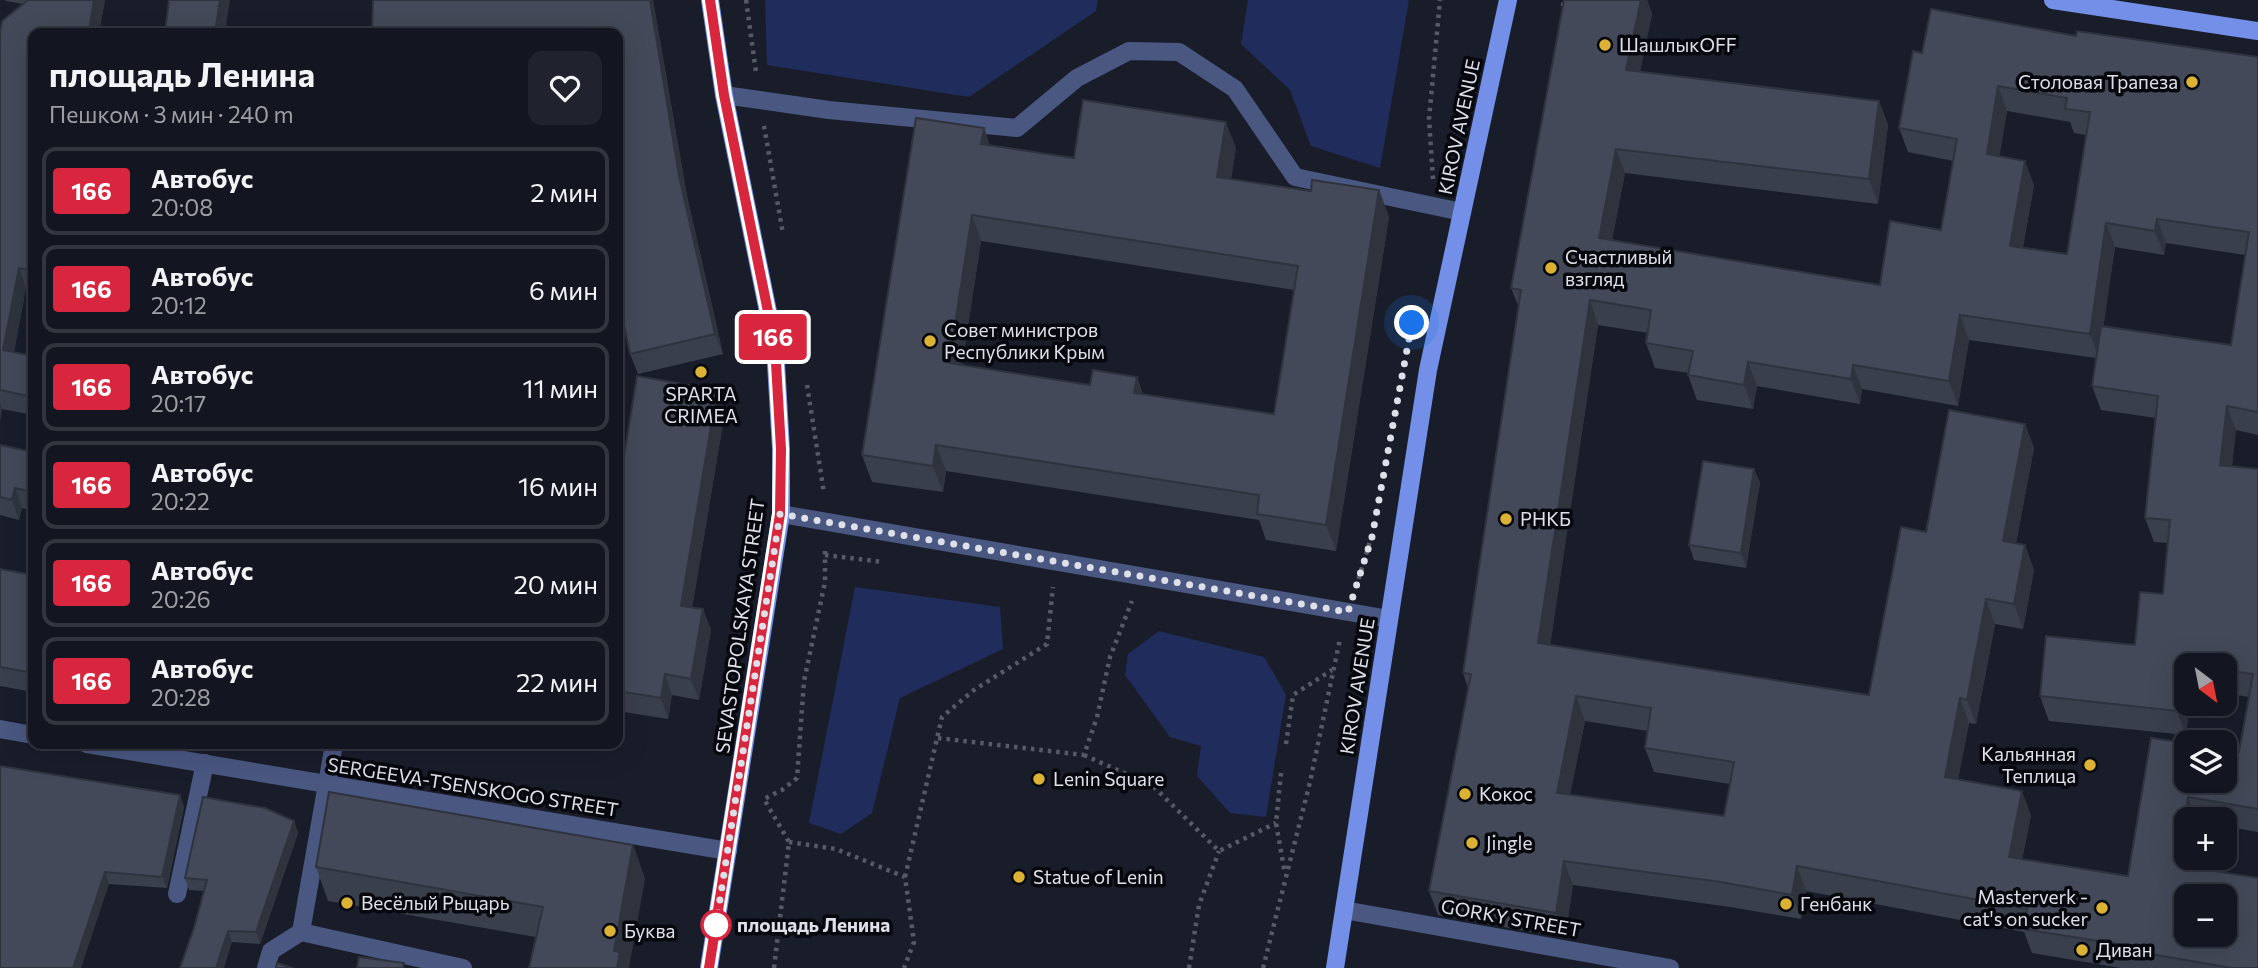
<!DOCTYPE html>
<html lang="ru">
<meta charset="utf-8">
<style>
:root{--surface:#131620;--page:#20232d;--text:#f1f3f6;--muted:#9d9fa5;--line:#32353e}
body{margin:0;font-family:Commissioner,sans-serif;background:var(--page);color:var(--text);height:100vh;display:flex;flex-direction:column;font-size:26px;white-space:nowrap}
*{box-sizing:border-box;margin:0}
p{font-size:23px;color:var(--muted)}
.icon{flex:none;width:38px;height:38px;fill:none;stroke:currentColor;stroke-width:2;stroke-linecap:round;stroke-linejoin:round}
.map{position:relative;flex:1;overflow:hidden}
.side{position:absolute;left:28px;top:28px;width:595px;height:721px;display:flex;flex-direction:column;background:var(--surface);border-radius:14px;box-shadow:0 7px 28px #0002,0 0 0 2px var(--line)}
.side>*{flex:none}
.badge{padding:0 14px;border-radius:5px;font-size:24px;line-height:46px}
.needle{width:46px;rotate:148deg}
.controls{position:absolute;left:2174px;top:653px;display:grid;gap:14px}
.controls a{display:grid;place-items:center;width:63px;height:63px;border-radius:14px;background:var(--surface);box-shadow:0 7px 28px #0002,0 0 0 2px var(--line);font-size:35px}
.you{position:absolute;width:35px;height:35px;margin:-18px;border:5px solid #fff;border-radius:50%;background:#1a73e8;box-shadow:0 0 0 10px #1a73e833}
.map>.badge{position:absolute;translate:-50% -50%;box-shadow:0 0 0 4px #fff}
.round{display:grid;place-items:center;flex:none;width:74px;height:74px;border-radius:14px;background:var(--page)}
.head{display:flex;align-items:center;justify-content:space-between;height:119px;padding:0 21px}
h1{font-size:33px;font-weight:700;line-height:52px}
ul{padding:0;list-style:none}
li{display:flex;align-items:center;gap:21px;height:88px;margin:0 14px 10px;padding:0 7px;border:4px solid var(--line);border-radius:14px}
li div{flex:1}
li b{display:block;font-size:26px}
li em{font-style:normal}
li .badge{min-width:77px;font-weight:700;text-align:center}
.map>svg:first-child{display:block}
.green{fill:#202c5b}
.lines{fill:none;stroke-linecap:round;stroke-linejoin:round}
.path{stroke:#575a66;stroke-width:4.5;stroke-dasharray:3.5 5;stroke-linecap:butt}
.minor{stroke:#495781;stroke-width:18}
.major{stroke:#738fe8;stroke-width:18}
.wall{fill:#3a3f4c;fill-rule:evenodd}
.shaded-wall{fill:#2f333e}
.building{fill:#434958;stroke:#2f333e;stroke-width:2;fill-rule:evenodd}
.line-casing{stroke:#fff;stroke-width:16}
.line{stroke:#d7263d;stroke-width:10}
.walk{stroke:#dde0e9;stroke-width:7;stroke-dasharray:0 12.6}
.poi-dot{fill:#dbb233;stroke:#06080d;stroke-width:2.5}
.stop-dot{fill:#fff;stroke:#d7263d;stroke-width:3.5}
.labels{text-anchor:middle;stroke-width:7;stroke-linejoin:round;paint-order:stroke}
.poi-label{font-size:19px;fill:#dde0e9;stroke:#06080d;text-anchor:start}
.street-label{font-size:19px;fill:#dde0e9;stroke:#06080d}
.stop-label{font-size:19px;font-weight:bold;fill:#dde0e9;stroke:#06080d;text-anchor:start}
</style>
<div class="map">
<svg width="2258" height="968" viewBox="0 0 2258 968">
<rect width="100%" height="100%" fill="#191d2a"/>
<g class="green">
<polygon points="765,0 1098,0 1096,11 969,97 767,65"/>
<polygon points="1248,0 1409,0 1380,168 1311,146 1290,90 1241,44"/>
<polygon points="855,587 1000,607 1003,649 900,698 872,813 841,834 809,823"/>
<polygon points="1159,631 1264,657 1286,694 1266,817 1230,813 1197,776 1201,746 1170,737 1125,675 1128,654"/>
</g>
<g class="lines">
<g class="path">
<polyline points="746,0 756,72"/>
<polyline points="1563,6 1564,0"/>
<polyline points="764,126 783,234"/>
<polyline points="1433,179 1429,119 1440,0"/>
<polyline points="807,385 824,493"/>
<polyline points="825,555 883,562"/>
<polyline points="1356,587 1372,535"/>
<polyline points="938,738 1084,755 1097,717 1110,657 1132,601"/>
<polyline points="1286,744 1293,695 1332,670"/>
<polyline points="1084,755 1153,786 1219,851 1276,823"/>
<polyline points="1281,773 1276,823 1285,874"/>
<polyline points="789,842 836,849 905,877 914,942 904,968"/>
<polyline points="905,877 942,717 974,690 1047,644 1053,587"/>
<polyline points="774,968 789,842 764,799 782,790 797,778 804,681 825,582 825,548"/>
<polyline points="1189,968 1199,905 1219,851"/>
<polyline points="1263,968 1310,782 1340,639"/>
</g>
<g class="minor">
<polyline points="724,95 829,110 1017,128 1077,78 1129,51 1179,52 1235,89 1295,177 1462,212"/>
<polyline points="781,514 1389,619"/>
<polyline points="0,729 33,735"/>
<polyline points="87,744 728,851"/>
<polyline points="334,744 301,932 463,968"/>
<polyline points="177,894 205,763"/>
<polyline points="1344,910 1670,968"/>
<polyline points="266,968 271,951 301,932"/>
</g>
<g class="major">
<polyline points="2053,0 2258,31"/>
<polyline points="709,968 781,514 781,449 775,346 724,95 710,0"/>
<polyline points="1335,968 1428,370 1508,0"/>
</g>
</g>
<g class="wall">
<polygon points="5,0 105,0 100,27 33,33 33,289 26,288 14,352 33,356 33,415 2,409 0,421 0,33 23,4 6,1"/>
<polygon points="373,0 653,0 687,196 723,354 638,374 630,354 618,33"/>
<path d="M1564,0h83l5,14 -12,58 239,29 9,24 -10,79 -253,-31 -13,67 268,45 61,-55 12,-69 -45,-9 -9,-24 23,-75 154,-17 182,21v378l-22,-5 -4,36 26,3v363l-34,-6v-7h-38l3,48 69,101h-137l-89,-15 -8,-21 -218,-41 -5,28 -71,-12 -157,-22 -8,53 -127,-23 -9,-24 39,-203 -5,-15 56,-365 -8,-20zM2007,111l63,11 4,11 12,2 -19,119 -44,-7 11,-62 -35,-29zM2166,243l79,12 -14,90 -128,-19 12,-79 49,8zM1598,325l50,8 -2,10 9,25 34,5 -1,2 9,25 56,9 4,-23 103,18 2,-15 96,17 11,-66 127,18 -4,28 9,24 55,8 -11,100 9,24 14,1 -5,51 -28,51 -95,51 9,25 137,14 3,-23 13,1 1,-9h-17v-39h38v28l25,4 -10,55 -88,-14 -23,138 -106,-17 9,-44 -73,-36 11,-56 7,1 19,-100 28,5 11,-59 -9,-25 -9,-2 18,-95 -9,-24 -99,108 -57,163 -319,-50zM1585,721l63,10 -3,17 9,24 76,12 -6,32 -154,-21z"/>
<path d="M984,128l6,18 84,12 162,-10 -5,31 80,12 68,-1 10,27 -53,334 -70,-11 -7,-20 -313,-49 -3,21 -71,-10 -10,-27zM981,241l313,49 -20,124 -131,-20 -6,-17 -47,8 -128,-19z"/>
<polygon points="725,411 692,608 703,609 711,630 699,700 672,695 668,719 618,711 618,493"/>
<polygon points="0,445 33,452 33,511 22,508 19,520 0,515"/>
<polygon points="1754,469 1760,483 1746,568 1694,560 1689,545"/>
<polygon points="0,569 33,575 33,692 0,686"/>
<polygon points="180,795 184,807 167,888 109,884 0,968"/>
<polygon points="294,821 298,833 260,944 232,942 194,928 204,891 189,890 185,878"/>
<polygon points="633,845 645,879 536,937 328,901 316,867"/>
</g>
<g class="shaded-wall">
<polygon points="94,0 105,0 99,33 90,25"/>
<polygon points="220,0 230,0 225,33 215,33"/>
<polygon points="650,0 653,0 687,196 723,354 715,334 679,176"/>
<polygon points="1641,0 1647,0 1652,14 1635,95 1626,70"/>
<polygon points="1998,86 2007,111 1996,179 1987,154"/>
<polygon points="1879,101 1888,125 1878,204 1869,179"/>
<polygon points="1226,122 1236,148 1227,204 1217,177"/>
<polygon points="984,128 993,154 981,144"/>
<polygon points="1616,149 1625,173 1608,262 1599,238"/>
<polygon points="2025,161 2034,185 2019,270 2010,246"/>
<polygon points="1379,190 1389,217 1336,551 1326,525"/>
<polygon points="972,215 981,241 958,390 949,363"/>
<polygon points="2157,219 2166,243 2164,255 2155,231"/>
<polygon points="2106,223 2115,247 2099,358 2090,334"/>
<polygon points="19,268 26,288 10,370 3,350"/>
<polygon points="1590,300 1598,325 1547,667 1538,643"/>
<polygon points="1960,315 1969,340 1958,406 1949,381"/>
<polygon points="1748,362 1757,386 1753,409 1744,385"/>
<polygon points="1853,365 1862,389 1860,404 1851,379"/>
<polygon points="1137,377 1146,403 1134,393"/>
<polygon points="717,390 725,411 689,627 681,606"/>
<polygon points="0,402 2,409 0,421"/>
<polygon points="2227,406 2236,430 2229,489 2220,465"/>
<polygon points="2025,424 2034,448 2012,565 2003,541"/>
<polygon points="936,445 946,471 943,492 933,466"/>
<polygon points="1754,469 1760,483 1746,568 1741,553"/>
<polygon points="15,488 22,508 19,520 12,500"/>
<polygon points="2025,545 2034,570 2023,629 2014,604"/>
<polygon points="1986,599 1995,624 1976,724 1967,700"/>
<polygon points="703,609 711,630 699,700 691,679"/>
<polygon points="665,674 672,695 668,719 661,698"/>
<polygon points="2180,687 2189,712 2186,735 2177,711"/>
<polygon points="1576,696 1585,721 1565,818 1557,793"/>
<polygon points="1960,698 1969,723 1954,801 1945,777"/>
<polygon points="2199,704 2203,704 2202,713"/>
<polygon points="2022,791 2031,815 2018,881 2009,857"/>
<polygon points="180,795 184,807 167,888 162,877"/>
<polygon points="2188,797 2196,819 2186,819 2186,858 2191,858 2186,889 2177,865"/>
<polygon points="294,821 298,833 260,944 256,932"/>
<polygon points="633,845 645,879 629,968 617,968 614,951"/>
<polygon points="1564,861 1573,885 1565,938 1556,913"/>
<polygon points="1797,866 1806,891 1801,919 1792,895"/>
<polygon points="105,872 109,884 81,968 73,968"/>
<polygon points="228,931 232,942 224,968 216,968"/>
</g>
<g class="building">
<polygon points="28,0 94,0 90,25 134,33 33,33 33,271 19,268 3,350 33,356 33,397 0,390 0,33 2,21"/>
<polygon points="169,0 220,0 215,33 165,33"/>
<polygon points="373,0 650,0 679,176 715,334 630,354 618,297 618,33 372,33"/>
<path d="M1564,0h77l-15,70 253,31 -10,78 -253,-30 -17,89 281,47 10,-64 51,9 16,-91 -58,-11 14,-77 9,2 9,-44 145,27 1,-5 181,26v355l-31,-6 -7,59 38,4v340l-70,-12 -11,68 81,13v90h-26l-116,-20 2,-4 -95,-15 4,-20 -230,-43 -5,29 -71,-13 -157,-21 -8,52 -127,-22 42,-217 -8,-1 58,-383 -10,-2zM1998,86l69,12 -2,11 25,3 -23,142 -57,-8 15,-85 -38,-7zM2157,219l92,13 -18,113 -130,-19 -9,60 66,10 -13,122 25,2 -7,74 -23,-2 -5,53 -89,-9 -6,60 137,15 3,-24 6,1v-23h38v5l29,4 -14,78 -15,-2v30h-38v-37l-35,-5 -23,138 -119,-19 13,-66 -77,-14 15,-79 7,2 19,-101 28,5 11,-59 -22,-4 22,-117 -76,-14 -23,122 -25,-5 -32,168 -331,-52 52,-343 61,10 -5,33 47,8 -5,24 56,10 4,-23 103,17 2,-14 96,16 11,-66 130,19 16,-111 49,8zM1576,696l75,12 -6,40 89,14 -10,54 -167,-23zM2186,896h38v38h-38z"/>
<path d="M1083,100l143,22 -9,55 94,14 1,-11 67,10 -53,335 -69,-11 2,-19 -323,-50 -3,21 -71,-11 54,-337 68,10 -3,16 93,14zM972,215l326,51 -24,148 -140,-21 3,-16 -44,-7 -3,15 -141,-22z"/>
<polygon points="637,376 717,390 681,606 703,609 691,679 665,674 661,698 618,691 618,493"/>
<polygon points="0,445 33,452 33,492 15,488 12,500 0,497"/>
<polygon points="1703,461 1754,469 1741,553 1689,545"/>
<polygon points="0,569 33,575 33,673 0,667"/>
<polygon points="0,766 180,795 162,877 105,872 73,968 0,968"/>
<polygon points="329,792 633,845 614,951 620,952 617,968 529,968 543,907 316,867"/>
<polygon points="203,797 265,808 294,821 256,932 228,931 216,968 180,968 194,928 207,880 185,878"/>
<polygon points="359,957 404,963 403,968 357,968"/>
<polygon points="277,963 293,968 276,968"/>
</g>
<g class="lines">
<defs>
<polyline id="line" points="709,968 780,514 781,449 775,346 724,95 710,0"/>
</defs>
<use href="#line" class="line-casing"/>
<use href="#line" class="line"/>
<polyline class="walk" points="716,925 780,514 1348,612 1372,537 1412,323"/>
</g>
<g class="poi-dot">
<circle cx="1605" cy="45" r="7"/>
<circle cx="2192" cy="82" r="7"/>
<circle cx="1551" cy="268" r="7"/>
<circle cx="930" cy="341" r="7"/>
<circle cx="701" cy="372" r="7"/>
<circle cx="1506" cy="519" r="7"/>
<circle cx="2090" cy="765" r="7"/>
<circle cx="1039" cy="779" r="7"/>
<circle cx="1465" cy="794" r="7"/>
<circle cx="1472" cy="843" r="7"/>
<circle cx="1019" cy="877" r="7"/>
<circle cx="347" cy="903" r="7"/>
<circle cx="1786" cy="904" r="7"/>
<circle cx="2102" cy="908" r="7"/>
<circle cx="610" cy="931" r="7"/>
<circle cx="2082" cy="950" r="7"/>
</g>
<circle class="stop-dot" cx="716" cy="925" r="14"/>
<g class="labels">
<g class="poi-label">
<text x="1619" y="52">ШашлыкOFF</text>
<text x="2178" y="89" text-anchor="end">Столовая Трапеза</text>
<text x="1565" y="264">Счастливый<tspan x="1565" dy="22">взгляд</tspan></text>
<text x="944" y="337">Совет министров<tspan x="944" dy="22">Республики Крым</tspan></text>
<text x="701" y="401" text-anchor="middle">SPARTA<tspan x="701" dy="22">CRIMEA</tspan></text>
<text x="1520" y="526">РНКБ</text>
<text x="2076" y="761" text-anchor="end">Кальянная<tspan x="2076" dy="22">Теплица</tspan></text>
<text x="1053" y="786">Lenin Square</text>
<text x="1479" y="801">Кокос</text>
<text x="1486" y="850">Jingle</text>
<text x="1033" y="884">Statue of Lenin</text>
<text x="2088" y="904" text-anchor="end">Masterverk -<tspan x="2088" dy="22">cat's on sucker</tspan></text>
<text x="361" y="910">Весёлый Рыцарь</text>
<text x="1800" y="911">Генбанк</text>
<text x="624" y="938">Буква</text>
<text x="2096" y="957">Диван</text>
</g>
<g class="street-label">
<text transform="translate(1459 127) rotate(-78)" y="7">KIROV AVENUE</text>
<text transform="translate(740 626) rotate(-82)" y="7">SEVASTOPOLSKAYA STREET</text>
<text transform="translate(1357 686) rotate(-81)" y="7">KIROV AVENUE</text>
<text transform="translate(473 787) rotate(9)" y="7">SERGEEVA-TSENSKOGO STREET</text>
<text transform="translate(1511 918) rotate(10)" y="7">GORKY STREET</text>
</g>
<g class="stop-label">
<text x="737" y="932">площадь Ленина</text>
</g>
</g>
</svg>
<div class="controls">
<a><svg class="needle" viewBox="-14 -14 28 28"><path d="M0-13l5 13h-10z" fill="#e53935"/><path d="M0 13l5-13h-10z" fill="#9d9fa5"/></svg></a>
<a><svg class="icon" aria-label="layers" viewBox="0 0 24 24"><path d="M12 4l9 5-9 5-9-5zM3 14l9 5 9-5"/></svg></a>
<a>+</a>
<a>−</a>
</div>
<div class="you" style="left:1412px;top:323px"></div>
<b class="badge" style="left:773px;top:337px;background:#d7263d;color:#fff">166</b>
<section class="side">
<div class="head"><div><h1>площадь Ленина</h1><p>Пешком · 3 мин · 240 m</p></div><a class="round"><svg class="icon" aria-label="heart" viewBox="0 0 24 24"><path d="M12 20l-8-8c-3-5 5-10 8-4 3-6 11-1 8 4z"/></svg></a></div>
<ul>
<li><span class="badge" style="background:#d7263d;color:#fff">166</span><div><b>Автобус</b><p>20:08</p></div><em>2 мин</em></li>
<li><span class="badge" style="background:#d7263d;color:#fff">166</span><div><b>Автобус</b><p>20:12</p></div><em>6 мин</em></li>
<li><span class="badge" style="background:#d7263d;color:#fff">166</span><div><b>Автобус</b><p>20:17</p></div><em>11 мин</em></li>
<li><span class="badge" style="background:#d7263d;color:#fff">166</span><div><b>Автобус</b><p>20:22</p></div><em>16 мин</em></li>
<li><span class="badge" style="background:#d7263d;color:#fff">166</span><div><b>Автобус</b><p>20:26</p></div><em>20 мин</em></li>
<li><span class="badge" style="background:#d7263d;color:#fff">166</span><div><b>Автобус</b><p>20:28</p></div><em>22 мин</em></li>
</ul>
</section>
</div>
